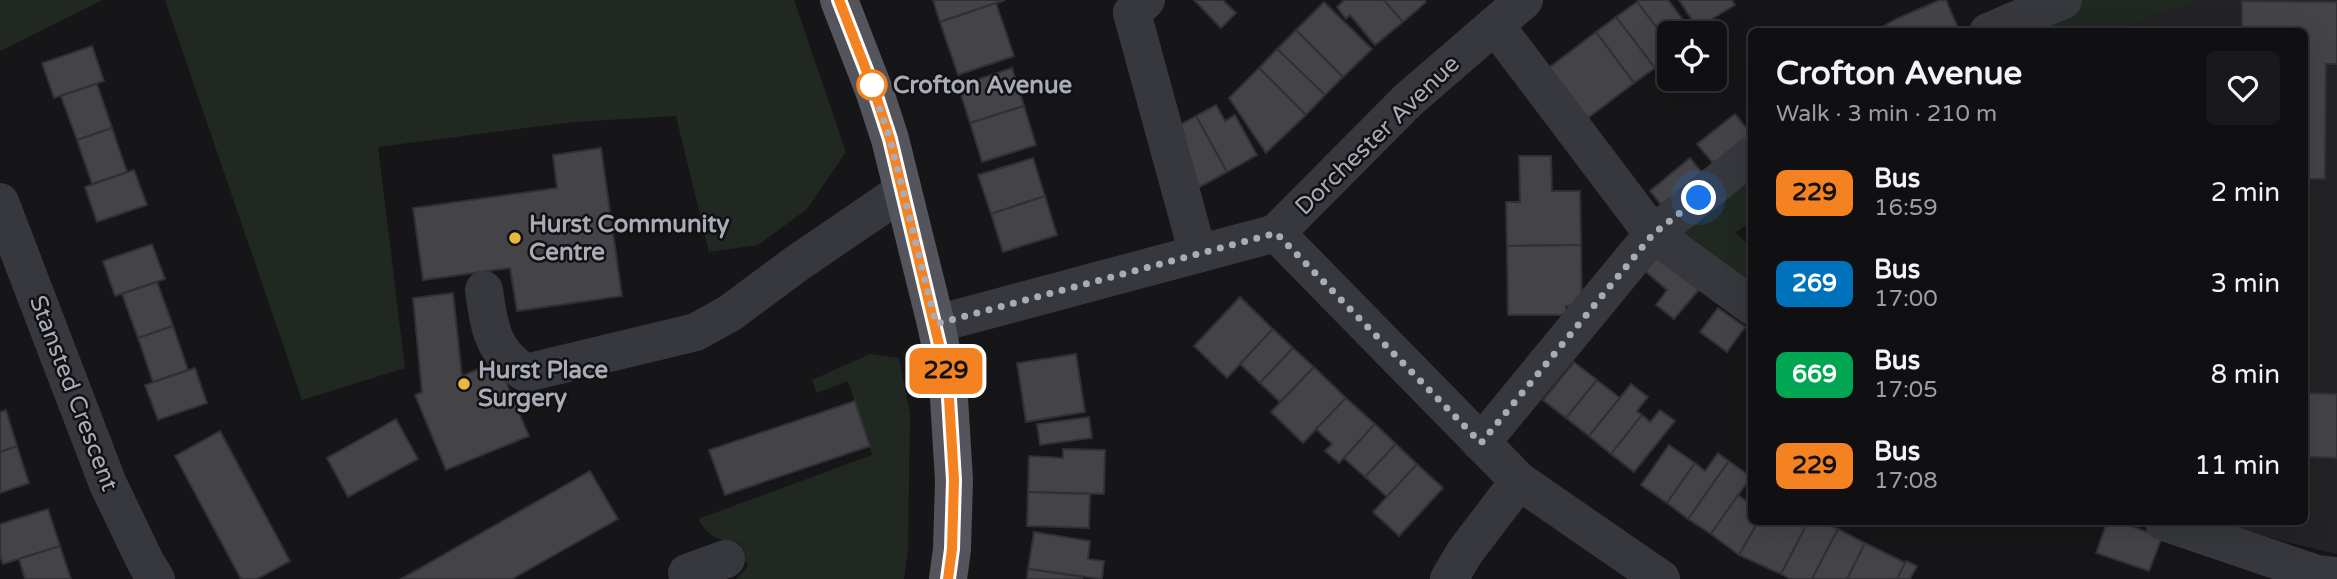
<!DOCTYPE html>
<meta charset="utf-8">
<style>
:root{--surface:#101012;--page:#19191b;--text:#f1f3f6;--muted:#9c9d9f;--line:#303032}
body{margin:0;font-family:"Varela Round",sans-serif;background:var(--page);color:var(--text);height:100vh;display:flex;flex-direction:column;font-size:26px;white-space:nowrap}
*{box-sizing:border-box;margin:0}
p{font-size:23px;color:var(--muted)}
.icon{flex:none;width:38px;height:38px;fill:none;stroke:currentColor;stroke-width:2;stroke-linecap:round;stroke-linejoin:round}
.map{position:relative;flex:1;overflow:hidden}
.panel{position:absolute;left:1748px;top:28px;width:560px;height:497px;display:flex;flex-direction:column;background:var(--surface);border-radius:10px;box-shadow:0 7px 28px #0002,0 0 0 2px var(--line)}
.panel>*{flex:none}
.badge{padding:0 14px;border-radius:10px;font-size:24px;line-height:46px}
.controls{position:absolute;left:1657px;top:21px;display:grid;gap:14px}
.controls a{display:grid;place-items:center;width:70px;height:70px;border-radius:10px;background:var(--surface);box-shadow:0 7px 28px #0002,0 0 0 2px var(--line);font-size:35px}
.you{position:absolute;width:35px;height:35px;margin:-18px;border:5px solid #fff;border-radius:50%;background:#1a73e8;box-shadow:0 0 0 10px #1a73e833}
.map>.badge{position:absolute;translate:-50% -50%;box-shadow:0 0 0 4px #fff}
.round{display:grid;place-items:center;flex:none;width:74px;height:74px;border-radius:10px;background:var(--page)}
.headline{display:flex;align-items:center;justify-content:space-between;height:119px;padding:0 28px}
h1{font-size:33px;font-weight:700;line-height:52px}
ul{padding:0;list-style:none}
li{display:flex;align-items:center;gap:21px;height:91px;padding:0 28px}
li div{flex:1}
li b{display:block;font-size:26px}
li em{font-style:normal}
li .badge{min-width:77px;font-weight:700;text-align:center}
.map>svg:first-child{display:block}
.built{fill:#232225}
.green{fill:#212822}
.building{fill:#434348;stroke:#313034;stroke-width:2}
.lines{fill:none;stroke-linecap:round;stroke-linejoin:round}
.minor{stroke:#37383d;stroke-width:38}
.major{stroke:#54555c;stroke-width:38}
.line-casing{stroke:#fff;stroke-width:16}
.line{stroke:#f58220;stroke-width:10}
.walk{stroke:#a9acb7;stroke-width:7;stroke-dasharray:0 12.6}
.stop-dot{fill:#fff;stroke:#f58220;stroke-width:3.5}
.poi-dot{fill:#e7b940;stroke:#111113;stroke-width:2.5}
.labels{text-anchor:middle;stroke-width:5;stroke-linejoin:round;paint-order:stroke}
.stop-label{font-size:24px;font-weight:bold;fill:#a9acb7;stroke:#111113;text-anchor:start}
.street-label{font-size:24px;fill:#a9acb7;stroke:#111113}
.poi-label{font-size:24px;font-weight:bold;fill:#a9acb7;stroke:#111113;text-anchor:start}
</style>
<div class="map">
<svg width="2337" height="579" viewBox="0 0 2337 579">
<rect width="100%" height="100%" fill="#161618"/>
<polygon class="built" points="2082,0 2337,0 2337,554 2290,543 2218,522 2305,522 2305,32 2009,32"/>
<g class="green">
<polygon points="0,0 102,0 0,51"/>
<polygon points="165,0 794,0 846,152 807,209 758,245 709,252 676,116 573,122 378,147 405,368 302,400"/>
<polygon points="2082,0 2198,0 2130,24 2126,31 2009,32"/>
<polygon points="1752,164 1752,221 1735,233 1752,247 1752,295 1664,232"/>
<path d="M870,354l29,4 11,56 -2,136 -4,29h-168l12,-13 -9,-23c-23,-4 -28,-4 -41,-24l174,-64 -24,-74 -31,12 -5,-13z"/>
</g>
<g class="building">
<polygon points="933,0 1005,0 940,22"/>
<polygon points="1194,0 1223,0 1236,13 1221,28"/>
<polygon points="1344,0 1384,0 1403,22 1375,45 1350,15 1346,19 1337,7"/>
<polygon points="1384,0 1425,0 1426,2 1403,22"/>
<polygon points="1639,0 1668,0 1693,33 1670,33 1670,45 1637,2"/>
<polygon points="1679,0 1732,0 1735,5 1697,28"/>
<polygon points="1940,0 1946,0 1959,30 1874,32 1896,19"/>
<polygon points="2242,1 2337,2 2337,64 2326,64 2325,179 2305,179 2305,32 2242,32"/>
<polygon points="1324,2 1372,49 1343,77 1296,30"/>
<polygon points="1637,2 1670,45 1670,57 1655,68 1616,17"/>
<polygon points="996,3 1014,56 958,75 940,22"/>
<polygon points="1616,17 1655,68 1634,83 1596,32"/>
<polygon points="1296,30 1343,77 1325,95 1277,49"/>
<polygon points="1596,32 1634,83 1580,124 1542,73"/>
<polygon points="92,46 104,81 54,98 42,63"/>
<polygon points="1277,49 1325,95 1306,115 1259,68"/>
<polygon points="1012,68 1024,106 970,123 958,86"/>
<polygon points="1259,68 1306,115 1266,153 1229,98"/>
<polygon points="97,84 112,128 77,140 61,96"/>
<polygon points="1216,105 1225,121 1235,115 1257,155 1227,172 1196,116"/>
<polygon points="1024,106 1036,145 982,162 970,123"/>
<polygon points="1735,114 1752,135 1752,141 1718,169 1697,144"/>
<polygon points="1196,116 1227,172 1196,189 1176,127"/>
<polygon points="112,128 127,172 92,184 77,140"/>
<polygon points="601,148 622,296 517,311 510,268 423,280 413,208 557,188 553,155"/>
<polygon points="1519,156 1551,156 1552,191 1580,191 1581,245 1507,246 1506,202 1520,202"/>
<polygon points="1033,158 1045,196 991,214 978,175"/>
<polygon points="1690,158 1708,180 1668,213 1650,191"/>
<polygon points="134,170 147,205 97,222 85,187"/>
<polygon points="1045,196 1057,235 1003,252 991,214"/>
<polygon points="152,244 165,279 115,296 103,261"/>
<polygon points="1581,245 1582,306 1566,306 1566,315 1508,315 1507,246"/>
<polygon points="1663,253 1703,285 1674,319 1656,305 1667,290 1639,266"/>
<polygon points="157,282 173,326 138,338 122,294"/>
<polygon points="453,293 462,376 497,361 529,436 446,470 415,395 422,392 413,298"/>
<polygon points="1240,297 1273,329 1227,378 1194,346"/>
<polygon points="1718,308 1745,327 1727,352 1700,332"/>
<polygon points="173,326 188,370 153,382 138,338"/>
<polygon points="1273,329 1293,348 1260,383 1240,364"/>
<polygon points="1293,348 1314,367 1280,402 1260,383"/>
<polygon points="1076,354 1085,412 1026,422 1017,363"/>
<polygon points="1574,362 1597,380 1566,418 1543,400"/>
<polygon points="1314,367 1346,398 1303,443 1271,412"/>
<polygon points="195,368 207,403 158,420 145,385"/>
<polygon points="1597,380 1620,398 1589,436 1566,418"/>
<polygon points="1631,384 1648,397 1637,411 1642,415 1611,454 1589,436"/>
<polygon points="2305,393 2337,394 2337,458 2305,457"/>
<polygon points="1346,398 1375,424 1339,463 1325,451 1332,444 1316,429"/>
<polygon points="855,401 870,446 725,495 709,450"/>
<polygon points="6,410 17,446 0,452 0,412"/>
<polygon points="1660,410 1675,421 1634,472 1611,454 1642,415 1650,422"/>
<polygon points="1089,417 1092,438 1040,445 1037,424"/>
<polygon points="396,419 418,459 348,497 327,458"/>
<polygon points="1375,424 1396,444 1365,477 1344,458"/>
<polygon points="220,431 290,561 257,579 241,579 175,456"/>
<polygon points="1396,444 1417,464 1387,497 1365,477"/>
<polygon points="1669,445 1695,463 1667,503 1641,485"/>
<polygon points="17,446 29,483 0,493 0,452"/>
<polygon points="1063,449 1105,450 1104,494 1028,492 1029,456 1063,458"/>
<polygon points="1718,453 1729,461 1688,519 1667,503 1695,463 1705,471"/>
<polygon points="1729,461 1751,477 1711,534 1688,519"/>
<polygon points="1417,464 1443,488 1399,536 1373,512"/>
<polygon points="590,471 618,519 512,579 401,579"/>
<polygon points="1028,492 1090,494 1089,528 1027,526"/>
<polygon points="1738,495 1752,505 1752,522 1758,522 1739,555 1711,534"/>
<polygon points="48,509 60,546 3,564 0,555 0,524"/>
<polygon points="1758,522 1808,522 1781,574 1739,555"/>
<polygon points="1808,522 1822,522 1838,529 1812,579 1790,579 1781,574"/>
<polygon points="2107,522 2119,522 2162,537 2149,571 2096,553"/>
<polygon points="1838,529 1865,543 1847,579 1812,579"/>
<polygon points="1034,532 1090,541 1088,559 1104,561 1102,579 1028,569"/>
<polygon points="1865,543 1906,563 1897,579 1847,579"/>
<polygon points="60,546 71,579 25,579 19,559"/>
<polygon points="1906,561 1917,566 1910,579 1897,579"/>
<polygon points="1028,569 1082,577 1082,579 1027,579"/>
</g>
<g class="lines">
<g class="minor">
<polyline points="1146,0 1132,13 1198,254"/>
<polyline points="1495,25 1653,234 1752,155"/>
<polyline points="1988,32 2063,0"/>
<polyline points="0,202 108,484 146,563 156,579"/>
<polyline points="1276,233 1519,481 1661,579"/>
<path d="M484,290c5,36 8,63 42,83l170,-41 34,-19 66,-49 107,-73"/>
<polyline points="936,324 1276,233 1408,100 1524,0"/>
<polyline points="1481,443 1653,234 1752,306"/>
<polyline points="2164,522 2317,574 2337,576"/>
<polyline points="689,579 687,573 726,559"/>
<polyline points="1449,579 1465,552 1519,481"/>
</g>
<polyline class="major" points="839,0 875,93 890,139 936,324 948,382 954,480 952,549 948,579"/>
</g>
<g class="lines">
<defs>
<polyline id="line" points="839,0 875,93 890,139 948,382 954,480 952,549 948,579"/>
</defs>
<use href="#line" class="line-casing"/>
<use href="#line" class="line"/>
<polyline class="walk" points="872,85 890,139 936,324 1276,233 1481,443 1653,234 1699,198"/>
</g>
<circle class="stop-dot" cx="872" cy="85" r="14"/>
<g class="poi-dot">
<circle cx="515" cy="238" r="7"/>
<circle cx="464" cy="384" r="7"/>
</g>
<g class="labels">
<g class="stop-label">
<text x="893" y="93">Crofton Avenue</text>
</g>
<g class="street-label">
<text transform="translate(1377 135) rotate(-44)" y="8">Dorchester Avenue</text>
<text transform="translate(74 393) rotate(69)" y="8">Stansted Crescent</text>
</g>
<g class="poi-label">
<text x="529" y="232">Hurst Community<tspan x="529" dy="28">Centre</tspan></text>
<text x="478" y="378">Hurst Place<tspan x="478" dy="28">Surgery</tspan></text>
</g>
</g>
</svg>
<div class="controls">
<a><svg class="icon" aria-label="locate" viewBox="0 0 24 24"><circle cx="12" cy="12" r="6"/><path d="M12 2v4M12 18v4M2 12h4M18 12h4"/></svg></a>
</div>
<div class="you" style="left:1699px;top:198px"></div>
<b class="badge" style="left:946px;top:371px;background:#f58220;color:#111">229</b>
<section class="panel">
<div class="headline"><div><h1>Crofton Avenue</h1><p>Walk · 3 min · 210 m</p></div><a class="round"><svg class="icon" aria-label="heart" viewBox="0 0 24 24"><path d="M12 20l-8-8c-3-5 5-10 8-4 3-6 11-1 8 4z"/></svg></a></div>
<ul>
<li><span class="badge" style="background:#f58220;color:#111">229</span><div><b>Bus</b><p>16:59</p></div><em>2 min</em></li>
<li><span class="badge" style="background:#0072bc;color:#fff">269</span><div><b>Bus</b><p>17:00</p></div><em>3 min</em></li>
<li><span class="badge" style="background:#00a651;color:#fff">669</span><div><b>Bus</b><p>17:05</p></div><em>8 min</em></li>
<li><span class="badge" style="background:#f58220;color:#111">229</span><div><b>Bus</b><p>17:08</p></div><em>11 min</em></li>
</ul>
</section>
</div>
